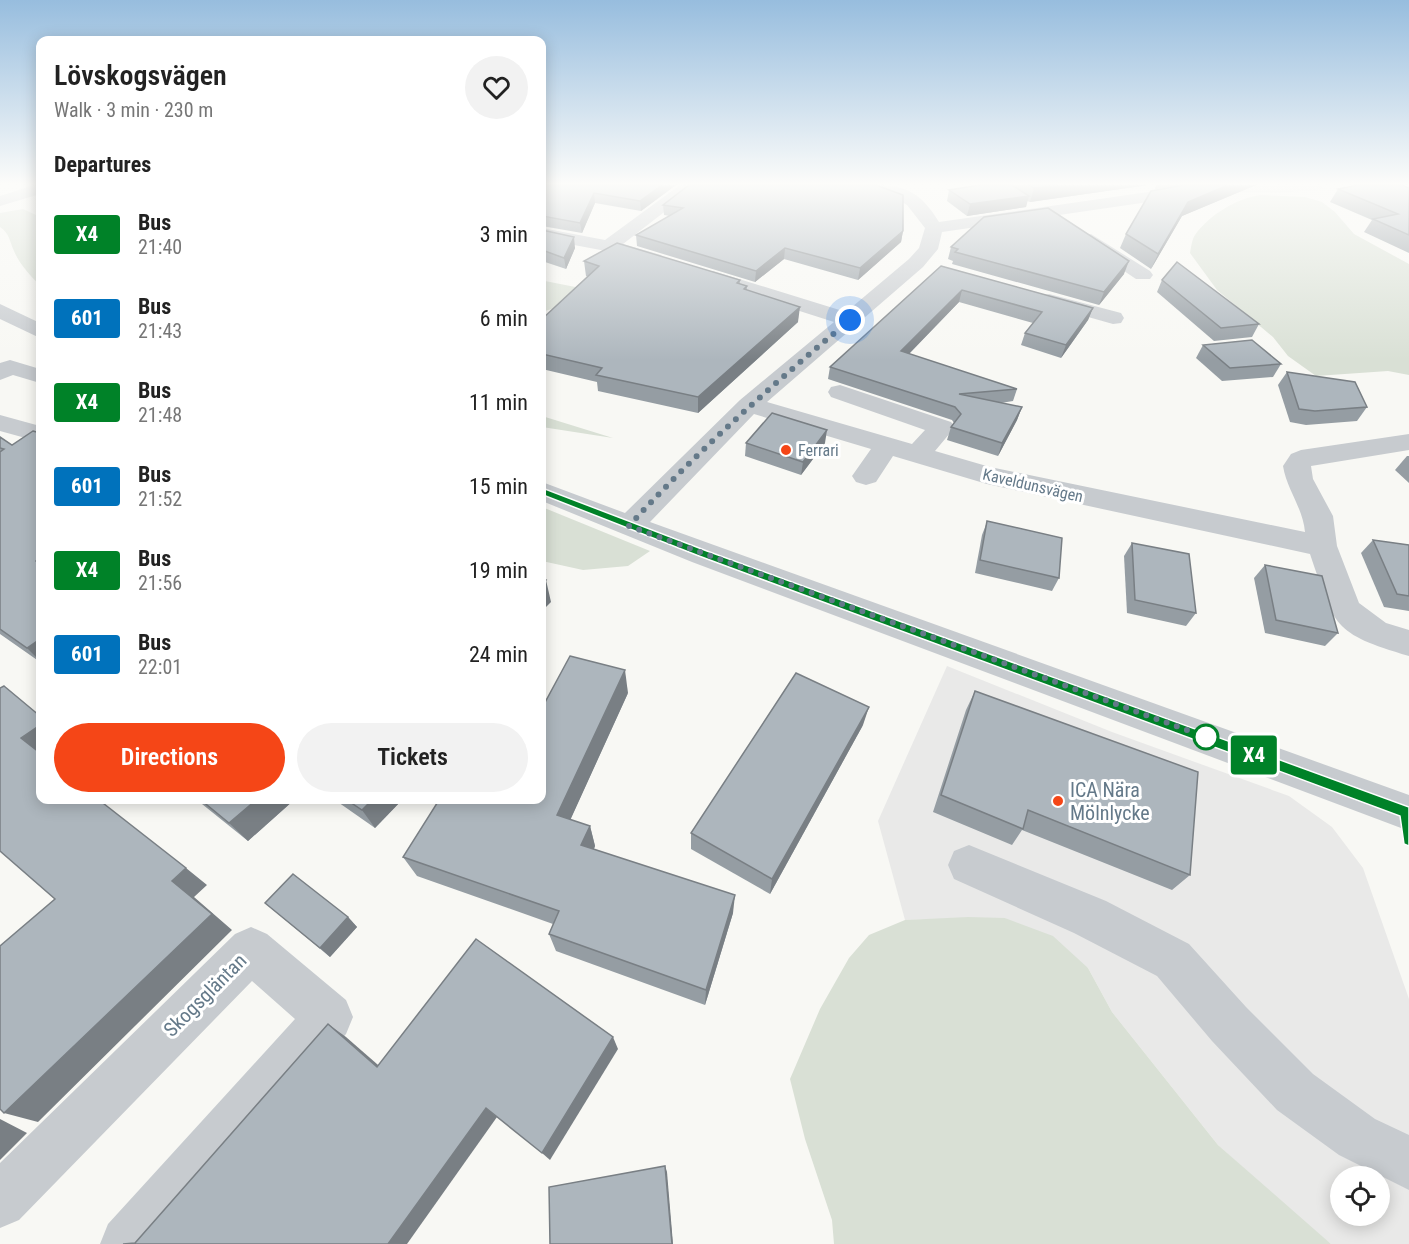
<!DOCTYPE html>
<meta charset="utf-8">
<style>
:root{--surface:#fff;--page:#f2f2f2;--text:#222;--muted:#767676;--accent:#f54617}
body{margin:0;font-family:"Roboto Condensed",sans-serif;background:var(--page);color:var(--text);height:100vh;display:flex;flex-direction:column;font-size:22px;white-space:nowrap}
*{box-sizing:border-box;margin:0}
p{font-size:20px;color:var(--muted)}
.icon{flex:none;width:33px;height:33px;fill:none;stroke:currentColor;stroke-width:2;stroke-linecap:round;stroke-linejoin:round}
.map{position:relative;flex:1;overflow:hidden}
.drawer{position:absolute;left:36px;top:36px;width:510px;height:768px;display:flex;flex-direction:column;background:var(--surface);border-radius:12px;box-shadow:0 3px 15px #0003}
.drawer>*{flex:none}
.badge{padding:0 12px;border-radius:4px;font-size:21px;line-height:39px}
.controls{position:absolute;left:1330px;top:1166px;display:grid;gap:12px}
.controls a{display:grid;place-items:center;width:60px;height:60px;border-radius:50%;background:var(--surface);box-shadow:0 3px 15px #0003;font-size:30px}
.you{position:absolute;width:30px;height:30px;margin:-15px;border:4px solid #fff;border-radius:50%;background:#1a73e8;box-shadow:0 0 0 9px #1a73e833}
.map>.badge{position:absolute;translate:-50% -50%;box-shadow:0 0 0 3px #fff}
h2{padding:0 18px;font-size:22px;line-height:54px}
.round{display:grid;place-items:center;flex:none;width:63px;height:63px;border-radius:32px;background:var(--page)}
.overview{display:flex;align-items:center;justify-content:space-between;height:102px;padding:0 18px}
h1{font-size:28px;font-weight:600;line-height:45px}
.action{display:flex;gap:12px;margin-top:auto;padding:12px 18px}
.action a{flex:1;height:69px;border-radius:36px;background:var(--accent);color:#fff;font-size:24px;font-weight:600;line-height:69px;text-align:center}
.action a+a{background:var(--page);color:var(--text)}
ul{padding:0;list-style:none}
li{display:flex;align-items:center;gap:18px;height:84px;padding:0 18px}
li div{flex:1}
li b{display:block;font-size:22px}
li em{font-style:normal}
li .badge{min-width:66px;font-weight:700;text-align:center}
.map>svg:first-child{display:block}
.built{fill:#e9e9e8;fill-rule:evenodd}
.green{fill:#d9e0d5}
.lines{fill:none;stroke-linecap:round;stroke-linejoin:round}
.minor{fill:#c7cbcf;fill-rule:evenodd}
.wall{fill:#959da3}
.shaded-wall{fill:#797f84}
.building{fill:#adb6bd;stroke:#797f84;stroke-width:1.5}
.line{fill:#008228;stroke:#fff;stroke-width:1.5}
.walk{stroke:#647989;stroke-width:6;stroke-dasharray:0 10.8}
.poi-dot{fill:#f54617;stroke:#fff;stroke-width:2}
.stop-dot{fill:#fff;stroke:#008228;stroke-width:3}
.labels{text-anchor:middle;stroke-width:6;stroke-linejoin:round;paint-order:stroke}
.poi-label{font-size:16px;fill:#647989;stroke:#fff;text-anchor:start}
.street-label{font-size:16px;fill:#647989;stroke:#fff}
.near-poi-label{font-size:20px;fill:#647989;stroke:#fff;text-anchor:start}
.near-street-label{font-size:20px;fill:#647989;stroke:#fff}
</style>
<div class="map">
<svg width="1409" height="1244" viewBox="0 0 1409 1244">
<rect width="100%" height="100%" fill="#f8f8f4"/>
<g class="built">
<polygon points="1208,185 1319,185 1327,189 1278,193 1232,192"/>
<path d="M947,666l165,66 177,64 43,31 31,41 46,131v245h-78l-21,-16 -92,-83 -106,-133 -24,-44 -83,-50 -100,2 -27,-99zM1341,1176h39v39h-39z"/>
</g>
<g class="green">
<path d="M1261,195l44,2 17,5 13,10 19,22 55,30v111l-21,-4 -72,5 -28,-20 -15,-19 -56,-47 -27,-37c1,-5 2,-14 5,-18 14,-20 42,-37 66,-40z"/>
<path d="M23,209l13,6 4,10v60c-10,-9 -21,-22 -26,-34 -5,-11 -4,-17 -14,-24v-14z"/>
<polygon points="542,281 545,281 631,298 577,301 542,312"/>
<polygon points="542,416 613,438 542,427"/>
<polygon points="542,507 650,551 628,566 583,570 542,561"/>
<polygon points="968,917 1005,918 1053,936 1088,968 1112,1012 1218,1145 1331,1244 834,1244 832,1220 805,1139 790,1079 820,1009 849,958 869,935 905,920"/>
</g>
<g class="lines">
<g class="minor">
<polygon points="34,185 40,185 40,194 0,206 0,196"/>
<polygon points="680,185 699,185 623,244 661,255 664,259 661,263 654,265 606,251 542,239 542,228 605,240"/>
<path d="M875,185c32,0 47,9 64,37l237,-34 8,5 -8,5 -234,34 -4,17 -15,18 -156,135 145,42 13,-14 -94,-33 -3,-5 3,-5 9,-2 111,37 4,5 -20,24 55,16 315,65c-2,-24 -18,-42 -22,-66l8,-12 10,-4 108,-16v16l-98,16 2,13 20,37 4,30 22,57 27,20 23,7v26c-77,-23 -74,-29 -99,-102l-323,-70 -94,-28 -17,26 -10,3 -10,-3 -4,-6 19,-27 -117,-35 -104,108 759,273v36l-717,-269 -150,-61v-19l83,31 115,-113 94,-78 -135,-43 -3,-4 3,-4h14l133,41 63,-53 10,-11 6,-20 -18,-23z"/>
<polygon points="1091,234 1150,271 1153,275 1150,279 1136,279 1084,244 1082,240 1084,236"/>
<polygon points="1049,294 1121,313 1124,318 1121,323 1113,324 1042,304 1039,300 1042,296"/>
<polygon points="0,304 40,323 40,338 0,319"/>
<polygon points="10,360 40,369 40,383 13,375 0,380 0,363"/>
<polygon points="0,415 40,426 40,442 0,431"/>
<polygon points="969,845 1106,901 1189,944 1246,1007 1313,1074 1375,1119 1409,1135 1409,1190 1339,1155 1277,1110 1212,1041 1157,976 1074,933 954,879 948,865 954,851"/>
<polygon points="251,927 267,934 346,1000 353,1017 346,1034 165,1244 100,1244 108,1224 295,1019 252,981 19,1220 0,1228 0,1163 235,934"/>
</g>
</g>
<g class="wall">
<polygon points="542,185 676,185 641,211 595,203 582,233 542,226"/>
<polygon points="980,185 1148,185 1030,202 1027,201 1026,207 967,216 947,201 949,190"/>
<polygon points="1156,185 1256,185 1182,216 1151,269 1120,248 1126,234 1174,187 1155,189"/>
<polygon points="1409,188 1409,253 1364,232 1372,220 1330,202 1338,189"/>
<polygon points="663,205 903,231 901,242 858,280 784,259 755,282 637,246 636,235 670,216 664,215"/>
<polygon points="542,230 575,248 566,269 542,261"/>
<polygon points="951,247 1124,274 1099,305 952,264 953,261 948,259"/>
<polygon points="584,261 740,280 740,284 747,286 747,290 798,322 698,413 598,391 597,382 542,369 542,319 588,277 586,276"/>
<polygon points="941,266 1093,308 1088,320 1061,358 1021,345 1025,333 1033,323 959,302 909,354 1017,389 1013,401 1001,403 1022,407 1017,420 998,456 947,440 951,427 954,423 952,420 828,379 830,367"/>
<polygon points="1162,280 1259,324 1252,337 1214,341 1157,292"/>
<polygon points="1203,345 1281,364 1273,377 1222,381 1196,358"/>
<polygon points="1287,372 1367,407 1357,421 1306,425 1290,422 1278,385"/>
<polygon points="40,433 40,662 0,634 0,437 12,445"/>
<polygon points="746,443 825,443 801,475 745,456"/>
<polygon points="1407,456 1409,456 1409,483 1395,470"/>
<polygon points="987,522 1059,578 1052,591 975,573 982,535"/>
<polygon points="1373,540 1409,545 1409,611 1384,607 1361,553"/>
<polygon points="1132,543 1196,613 1186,626 1127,613 1124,556"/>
<polygon points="1265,565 1338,633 1325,646 1265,633 1254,578"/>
<polygon points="975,691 1190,875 1172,890 1022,830 1012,845 933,812 966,710"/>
<polygon points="628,693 570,820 590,826 595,846 594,849 733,913 705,1005 556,951 549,934 553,924 417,876 403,857 542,800"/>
<polygon points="863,725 770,894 691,849 691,833"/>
<polygon points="197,800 294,800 248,841"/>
<polygon points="335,800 402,800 375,828"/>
<polygon points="265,903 348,917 357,927 330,957"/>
</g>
<g class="shaded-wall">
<polygon points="662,185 676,185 641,211 640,201"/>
<polygon points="1056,185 1148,185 1030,202 1034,188"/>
<polygon points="1228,185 1256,185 1182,216 1151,269 1158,254 1188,202"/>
<polygon points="594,193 595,203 582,233 580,223"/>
<polygon points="1029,196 1026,207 967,216 970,204"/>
<polygon points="903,231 901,242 858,280 860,268"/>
<polygon points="574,237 575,248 566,269 564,258"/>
<polygon points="785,248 784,259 755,282 756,271"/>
<polygon points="1129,261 1124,274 1099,305 1104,292"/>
<polygon points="962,290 959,302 899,364 901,351"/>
<polygon points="800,307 798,322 698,413 698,397"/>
<polygon points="1093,308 1088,320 1061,358 1066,345"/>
<polygon points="1022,407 1017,420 998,456 1002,443"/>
<polygon points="827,430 825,443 801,475 803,462"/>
<polygon points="546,580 551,602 542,611 542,584"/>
<polygon points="40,639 40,661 27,648"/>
<polygon points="625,670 628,693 563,836 557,815"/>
<polygon points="869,707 863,725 770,894 772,879"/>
<polygon points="40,725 40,754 21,738"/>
<polygon points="256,800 294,800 248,841 229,823"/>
<polygon points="372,800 402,800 375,828 362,810"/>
<polygon points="590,826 595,846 587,865 581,845"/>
<polygon points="186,868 207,885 194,897 232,930 38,1122 4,1113 172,881"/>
<polygon points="735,895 733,913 705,1005 706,990"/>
<polygon points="348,917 357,927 330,957 320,948"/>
<polygon points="328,1024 346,1037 393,1078 377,1067"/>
<polygon points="613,1037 618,1049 550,1160 542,1153"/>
<polygon points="486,1108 497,1117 407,1244 388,1244"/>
<polygon points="0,1119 27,1133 0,1160"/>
<polygon points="665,1166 667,1172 673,1244 672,1244"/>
</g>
<g class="building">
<polygon points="542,185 662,185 640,201 594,193 580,223 542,216"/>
<polygon points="689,185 876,185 903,195 903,231 860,268 785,248 756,271 636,235 683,208 663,205"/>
<polygon points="980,185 1012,185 1029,196 970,204 949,190"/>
<polygon points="1029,185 1056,185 1034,188"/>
<polygon points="1184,185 1228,185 1188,202 1158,254 1126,234 1151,191"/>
<polygon points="1358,185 1402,185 1409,188 1409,235 1373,219 1398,214 1338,189"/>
<polygon points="1048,208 1129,261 1104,292 955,252 958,249 951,247 984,217"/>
<polygon points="542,230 574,237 564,258 542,250"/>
<polygon points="617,243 740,280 737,283 747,286 744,289 800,307 698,397 596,375 602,368 542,354 542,319 599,266 584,261"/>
<polygon points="1177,262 1259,324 1221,328 1162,280"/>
<polygon points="941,266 1093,308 1066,345 1025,333 1042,312 962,290 901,351 1017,389 959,394 1022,407 1002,443 951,427 961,414 955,407 830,367"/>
<polygon points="1252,340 1281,364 1230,368 1203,345"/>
<polygon points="1287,372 1355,382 1367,407 1315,411 1299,409"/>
<polygon points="772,413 827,430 803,462 746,443"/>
<polygon points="33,431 40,433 40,558 36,561 40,564 40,639 27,648 0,629 0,452 4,449 0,448 0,437 12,445"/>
<polygon points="987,521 1062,538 1059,578 980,560"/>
<polygon points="1373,540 1409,545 1409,596 1397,594"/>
<polygon points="1132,543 1189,554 1196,613 1135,600"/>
<polygon points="1265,565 1322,576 1338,633 1276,620"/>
<polygon points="542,578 546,580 542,584"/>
<polygon points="570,656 625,670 557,815 590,826 581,845 735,895 706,990 549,934 559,911 403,857 439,800 542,800 542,708"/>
<polygon points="796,673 869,707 772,879 691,833"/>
<polygon points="4,686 40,716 40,725 21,738 40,753 40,800 99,800 186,868 172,881 212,914 4,1113 0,1109 0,946 55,899 0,851 0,688"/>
<polygon points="975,691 1198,772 1190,875 1028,810 1023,829 941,795"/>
<polygon points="201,800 256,800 229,823"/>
<polygon points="347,800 372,800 362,810"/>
<polygon points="293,874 348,917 320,948 265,903"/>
<polygon points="476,939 613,1037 542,1153 486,1108 388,1244 123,1244 135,1243 328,1024 377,1067"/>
<polygon points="665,1166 672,1244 550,1244 549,1187"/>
</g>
<linearGradient id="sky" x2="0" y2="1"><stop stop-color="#97bdde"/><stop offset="0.51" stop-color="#fcfcfa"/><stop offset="1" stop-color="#fcfcfa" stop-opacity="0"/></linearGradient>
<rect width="1409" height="360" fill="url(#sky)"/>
<polygon class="line" points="538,489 545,489 707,551 1409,807 1409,846 1404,844 1400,816 699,556 538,493"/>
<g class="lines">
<path class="walk" d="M850,320c-78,65 -153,131 -221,206l577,211"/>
</g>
<g class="poi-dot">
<circle cx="786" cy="450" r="6"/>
<circle cx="1058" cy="801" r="6"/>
</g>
<circle class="stop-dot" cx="1206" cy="737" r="12"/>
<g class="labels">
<g class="poi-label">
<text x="798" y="456">Ferrari</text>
</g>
<g class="street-label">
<text transform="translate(1033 485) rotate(13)" y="6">Kaveldunsvägen</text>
</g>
<g class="near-poi-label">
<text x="1070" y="797">ICA Nära<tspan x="1070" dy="23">Mölnlycke</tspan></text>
</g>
<g class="near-street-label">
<text transform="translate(205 995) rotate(-45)" y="7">Skogsgläntan</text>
</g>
</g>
</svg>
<div class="controls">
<a><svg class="icon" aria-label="locate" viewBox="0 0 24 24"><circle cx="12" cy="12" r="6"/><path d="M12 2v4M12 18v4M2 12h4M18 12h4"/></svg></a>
</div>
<div class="you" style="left:850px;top:320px"></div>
<b class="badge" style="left:1254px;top:755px;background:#008228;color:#fff">X4</b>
<section class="drawer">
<div class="overview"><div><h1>Lövskogsvägen</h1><p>Walk · 3 min · 230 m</p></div><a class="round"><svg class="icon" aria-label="heart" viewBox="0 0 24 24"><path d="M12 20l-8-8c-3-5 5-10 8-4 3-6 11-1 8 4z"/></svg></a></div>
<h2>Departures</h2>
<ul>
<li><span class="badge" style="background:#008228;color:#fff">X4</span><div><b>Bus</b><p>21:40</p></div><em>3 min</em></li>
<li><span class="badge" style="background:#0072bc;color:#fff">601</span><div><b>Bus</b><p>21:43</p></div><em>6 min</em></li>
<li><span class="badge" style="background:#008228;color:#fff">X4</span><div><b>Bus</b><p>21:48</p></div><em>11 min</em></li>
<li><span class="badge" style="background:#0072bc;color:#fff">601</span><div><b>Bus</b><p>21:52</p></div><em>15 min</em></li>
<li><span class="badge" style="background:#008228;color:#fff">X4</span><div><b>Bus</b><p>21:56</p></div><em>19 min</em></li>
<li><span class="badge" style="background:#0072bc;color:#fff">601</span><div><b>Bus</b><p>22:01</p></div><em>24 min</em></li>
</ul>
<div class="action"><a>Directions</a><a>Tickets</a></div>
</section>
</div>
